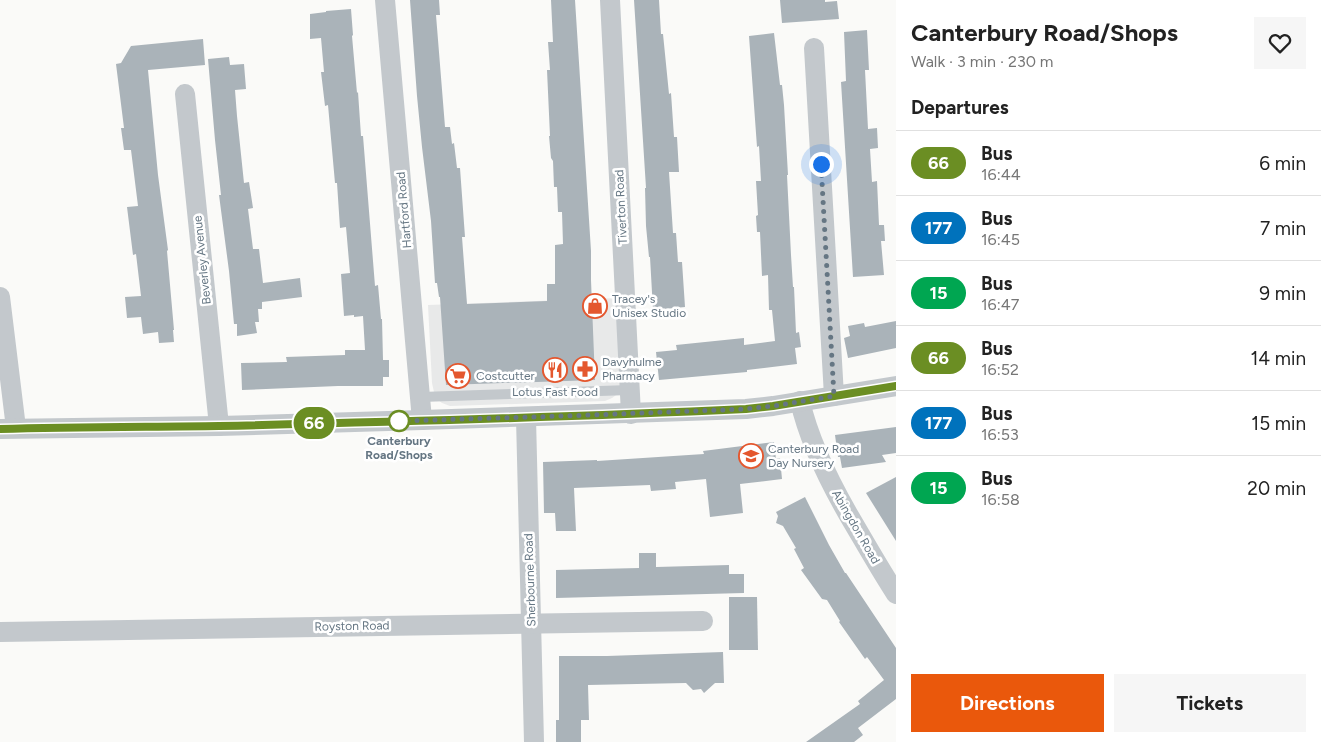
<!DOCTYPE html>
<meta charset="utf-8">
<style>
:root{--surface:#fff;--page:#f6f6f6;--text:#222;--muted:#767676;--line:#e0e0e0;--accent:#ea580c}
body{margin:0;font-family:Figtree,sans-serif;background:var(--page);color:var(--text);height:100vh;display:flex;flex-direction:column;font-size:19px;white-space:nowrap}
*{box-sizing:border-box;margin:0}
p{font-size:16px;color:var(--muted)}
.icon{flex:none;width:28px;height:28px;fill:none;stroke:currentColor;stroke-width:2;stroke-linecap:round;stroke-linejoin:round}
.map{position:relative;flex:1;overflow:hidden}
.side{display:flex;flex-direction:column;background:var(--surface);width:425px}
.side>*{flex:none}
.badge{padding:0 10px;border-radius:16px;font-size:18px;line-height:32px}
.you{position:absolute;width:25px;height:25px;margin:-12px;border:4px solid #fff;border-radius:50%;background:#1a73e8;box-shadow:0 0 0 8px #1a73e833}
.map>.badge{position:absolute;translate:-50% -50%;box-shadow:0 0 0 2px #fff}
h2{padding:0 15px;font-size:19px;line-height:45px}
.round{display:grid;place-items:center;flex:none;width:52px;height:52px;border-radius:0px;background:var(--page)}
.summary{display:flex;align-items:center;justify-content:space-between;height:85px;padding:0 15px}
h1{font-size:24px;font-weight:700;line-height:38px}
.primary-button{display:flex;gap:10px;margin-top:auto;padding:10px 15px}
.primary-button a{flex:1;height:58px;border-radius:0px;background:var(--accent);color:#fff;font-size:20px;font-weight:700;line-height:58px;text-align:center}
.primary-button a+a{background:var(--page);color:var(--text)}
ul{padding:0;list-style:none}
li{display:flex;align-items:center;gap:15px;height:65px;padding:0 15px;border-top:1px solid var(--line)}
li div{flex:1}
li b{display:block;font-size:19px}
li em{font-style:normal}
li .badge{min-width:55px;font-weight:700;text-align:center}
main{display:flex;flex:1;min-height:0}
.map>svg:first-child{display:block}
.built{fill:#e8e9e9}
.building{fill:#aab3b9}
.lines{fill:none;stroke-linecap:round;stroke-linejoin:round}
.lane{stroke:#c3c8cc;stroke-width:10}
.street{stroke:#c3c8cc;stroke-width:20}
.line-casing{stroke:#fff;stroke-width:11}
.line{stroke:#6b8e23;stroke-width:8}
.walk{stroke:#657683;stroke-width:5;stroke-dasharray:0 9}
.stop-dot{fill:#fff;stroke:#6b8e23;stroke-width:2.5}
.labels{text-anchor:middle;stroke-width:5;stroke-linejoin:round;paint-order:stroke}
.street-label{font-size:12px;fill:#657683;stroke:#fff}
.poi-label{font-size:12px;fill:#657683;stroke:#fff;text-anchor:start}
.stop-label{font-size:12px;font-weight:bold;fill:#657683;stroke:#fff}
</style>
<main>
<div class="map">
<svg width="896" height="742" viewBox="0 0 896 742">
<rect width="100%" height="100%" fill="#fafaf8"/>
<polygon class="built" points="619,298 622,378 619,393 612,398 605,401 450,406 442,403 437,399 434,392 432,383 428,305"/>
<g class="building">
<polygon points="410,0 439,0 440,15 436,15 445,127 450,127 452,144 454,143 457,168 460,168 465,237 462,237 467,304 547,301 547,284 555,284 555,245 563,244 562,212 558,212 557,187 554,187 553,161 551,158 549,136 550,136 547,70 550,70 548,42 553,42 551,0 575,0 591,251 591,280 595,380 446,385 440,297 439,297 437,283 435,283 431,221 422,147 417,96"/>
<polygon points="634,0 659,0 661,34 663,34 669,94 671,93 674,137 677,137 679,172 669,172 673,233 676,233 678,262 682,262 685,307 653,310 650,257 649,257 646,226 645,188 646,188"/>
<polygon points="780,0 825,0 825,2 837,1 839,19 782,23"/>
<polygon points="351,9 353,35 352,36 357,93 358,92 361,136 363,136 375,286 378,285 381,319 382,319 383,360 389,360 389,377 383,377 383,386 338,386 242,390 241,363 287,362 286,357 345,355 345,350 365,350 363,316 354,317 354,315 344,316 341,274 350,273 346,227 340,228 337,183 335,183 328,105 325,106 321,72 324,72 321,38 310,39 310,14 326,12 326,11"/>
<polygon points="867,30 869,70 865,70 868,129 877,128 878,148 870,149 872,182 877,181 879,225 884,225 885,241 881,241 884,275 853,277 841,82 846,81 844,32"/>
<polygon points="774,33 780,85 782,85 784,105 788,175 787,175 791,255 793,287 794,287 796,333 799,332 801,347 795,348 797,364 747,370 747,372 659,380 656,352 677,350 676,345 744,338 744,345 775,341 772,310 769,310 768,275 762,276 760,232 757,232 756,216 758,215 756,181 761,181 759,146 757,147 749,36"/>
<polygon points="203,39 205,65 148,70 158,175 168,250 167,251 174,330 173,330 174,342 159,343 158,332 143,334 141,317 127,318 125,297 141,296 136,254 133,255 127,207 138,206 131,150 124,150 121,128 124,128 116,64 121,63 131,46"/>
<polygon points="229,57 230,65 244,64 246,89 235,90 237,116 244,183 249,182 253,208 248,209 253,249 259,249 263,283 300,278 302,297 262,302 262,309 258,309 259,322 255,322 257,333 237,336 237,324 234,324 229,271 219,195 221,195 215,140 208,59"/>
<polygon points="896,321 896,348 848,358 844,338 850,336 848,326 864,323 865,327"/>
<polygon points="896,427 896,453 882,455 886,462 842,468 840,457 838,457 835,435"/>
<polygon points="774,442 776,459 780,458 782,479 740,484 743,513 710,517 706,479 675,482 676,489 651,491 650,485 574,488 576,531 556,531 555,513 544,513 543,462 597,460 597,461 704,454 703,451"/>
<polygon points="896,477 896,541 866,493"/>
<polygon points="805,497 829,545 845,573 846,573 896,648 896,699 858,728 863,735 854,742 806,742 860,704 858,701 884,680 867,657 865,659 839,622 840,621 827,600 822,599 801,570 804,568 794,549 796,548 783,526 776,523 778,516 776,512"/>
<polygon points="639,553 656,553 656,567 729,565 729,574 744,574 744,593 556,598 556,570 639,568"/>
<polygon points="729,597 757,597 758,650 729,650"/>
<polygon points="723,652 724,683 715,683 704,693 701,689 693,690 686,683 588,685 589,720 581,720 581,742 556,742 556,720 559,720 559,656 607,656"/>
</g>
<g class="lines">
<polyline class="lane" points="421,397 630,390"/>
<g class="street">
<polyline points="385,0 422,420"/>
<polyline points="610,0 631,414"/>
<polyline points="814,48 834,396"/>
<polyline points="185,94 219,426"/>
<polyline points="0,297 16,428"/>
<path d="M800,401c9,40 28,78 48,113 16,27 31,54 48,80"/>
<polyline points="526,418 534,742"/>
<polyline points="0,429 219,426 422,420 746,409 773,406 896,386"/>
<polyline points="0,632 703,621"/>
</g>
</g>
<g class="lines">
<defs>
<path id="line" d="M0,429c73,-2 146,-2 219,-3 176,-4 352,-9 527,-17l27,-3 123,-20"/>
</defs>
<use href="#line" class="line-casing"/>
<use href="#line" class="line"/>
<polyline class="walk" points="399,421 564,416 746,409 773,406 834,396 821,164"/>
</g>
<defs>
<symbol id="shop-ring" viewBox="-11 -11 22 22"><circle r="9.5" fill="#fff" stroke="#e4572e" stroke-width="1.5"/><path d="M-5-2.5h2.3a2.7 3.5 0 0 1 5.4 0H5L5.5 6h-11ZM-1.5-2.5h3a1.5 2.3 0 0 0-3 0Z" fill="#e4572e"/></symbol>
<symbol id="pharmacy-ring" viewBox="-11 -11 22 22"><circle r="9.5" fill="#fff" stroke="#e4572e" stroke-width="1.5"/><path d="M-2-6h4v4h4v4h-4v4h-4v-4h-4v-4h4Z" fill="#e4572e"/></symbol>
<symbol id="restaurant-ring" viewBox="-11 -11 22 22"><circle r="9.5" fill="#fff" stroke="#e4572e" stroke-width="1.5"/><path d="M-5-6h1v4h1v-4h1v4h1v-4h1v5L-1.5 .5V6h-2V.5L-5-1ZM5-6V6H3V1.5H1.5Q1.5-4 5-6Z" fill="#e4572e"/></symbol>
<symbol id="supermarket-ring" viewBox="-11 -11 22 22"><circle r="9.5" fill="#fff" stroke="#e4572e" stroke-width="1.5"/><path d="M-6-5.5h2.5l.6 2H6L4.5 2H-2.5L-4.4-4H-6ZM-1.5 3.2a1.3 1.3 0 1 0 .1 0ZM3 3.2a1.3 1.3 0 1 0 .1 0Z" fill="#e4572e"/></symbol>
<symbol id="school-ring" viewBox="-11 -11 22 22"><circle r="9.5" fill="#fff" stroke="#e4572e" stroke-width="1.5"/><path d="M0-5L7-2L0 1L-7-2ZM-4 1L0 2.5L4 1V4Q0 6-4 4Z" fill="#e4572e"/></symbol>
</defs>
<g fill-rule="evenodd">
<use href="#shop-ring" x="581" y="292" width="28" height="28"/>
<use href="#pharmacy-ring" x="571" y="355" width="28" height="28"/>
<use href="#restaurant-ring" x="541" y="356" width="28" height="28"/>
<use href="#supermarket-ring" x="444" y="362" width="28" height="28"/>
<use href="#school-ring" x="737" y="442" width="28" height="28"/>
</g>
<circle class="stop-dot" cx="399" cy="421" r="10"/>
<g class="labels">
<g class="street-label">
<text transform="translate(621 207) rotate(-93)" y="4">Tiverton Road</text>
<text transform="translate(404 210) rotate(-95)" y="4">Hartford Road</text>
<text transform="translate(202 260) rotate(-96)" y="4">Beverley Avenue</text>
<text transform="translate(856 527) rotate(60)" y="4">Abingdon Road</text>
<text transform="translate(530 580) rotate(-92)" y="4">Sherbourne Road</text>
<text transform="translate(352 626) rotate(-1)" y="4">Royston Road</text>
</g>
<g class="poi-label">
<text x="612" y="303">Tracey's<tspan x="612" dy="14">Unisex Studio</tspan></text>
<text x="602" y="366">Davyhulme<tspan x="602" dy="14">Pharmacy</tspan></text>
<text x="476" y="380">Costcutter</text>
<text x="555" y="396" text-anchor="middle">Lotus Fast Food</text>
<text x="768" y="453">Canterbury Road<tspan x="768" dy="14">Day Nursery</tspan></text>
</g>
<g class="stop-label">
<text x="399" y="445">Canterbury<tspan x="399" dy="14">Road/Shops</tspan></text>
</g>
</g>
</svg>
<div class="you" style="left:821px;top:164px"></div>
<b class="badge" style="left:314px;top:423px;background:#6b8e23;color:#fff">66</b>
</div>
<section class="side">
<div class="summary"><div><h1>Canterbury Road/Shops</h1><p>Walk · 3 min · 230 m</p></div><a class="round"><svg class="icon" aria-label="heart" viewBox="0 0 24 24"><path d="M12 20l-8-8c-3-5 5-10 8-4 3-6 11-1 8 4z"/></svg></a></div>
<h2>Departures</h2>
<ul>
<li><span class="badge" style="background:#6b8e23;color:#fff">66</span><div><b>Bus</b><p>16:44</p></div><em>6 min</em></li>
<li><span class="badge" style="background:#0072bc;color:#fff">177</span><div><b>Bus</b><p>16:45</p></div><em>7 min</em></li>
<li><span class="badge" style="background:#00a651;color:#fff">15</span><div><b>Bus</b><p>16:47</p></div><em>9 min</em></li>
<li><span class="badge" style="background:#6b8e23;color:#fff">66</span><div><b>Bus</b><p>16:52</p></div><em>14 min</em></li>
<li><span class="badge" style="background:#0072bc;color:#fff">177</span><div><b>Bus</b><p>16:53</p></div><em>15 min</em></li>
<li><span class="badge" style="background:#00a651;color:#fff">15</span><div><b>Bus</b><p>16:58</p></div><em>20 min</em></li>
</ul>
<div class="primary-button"><a>Directions</a><a>Tickets</a></div>
</section>
</main>
